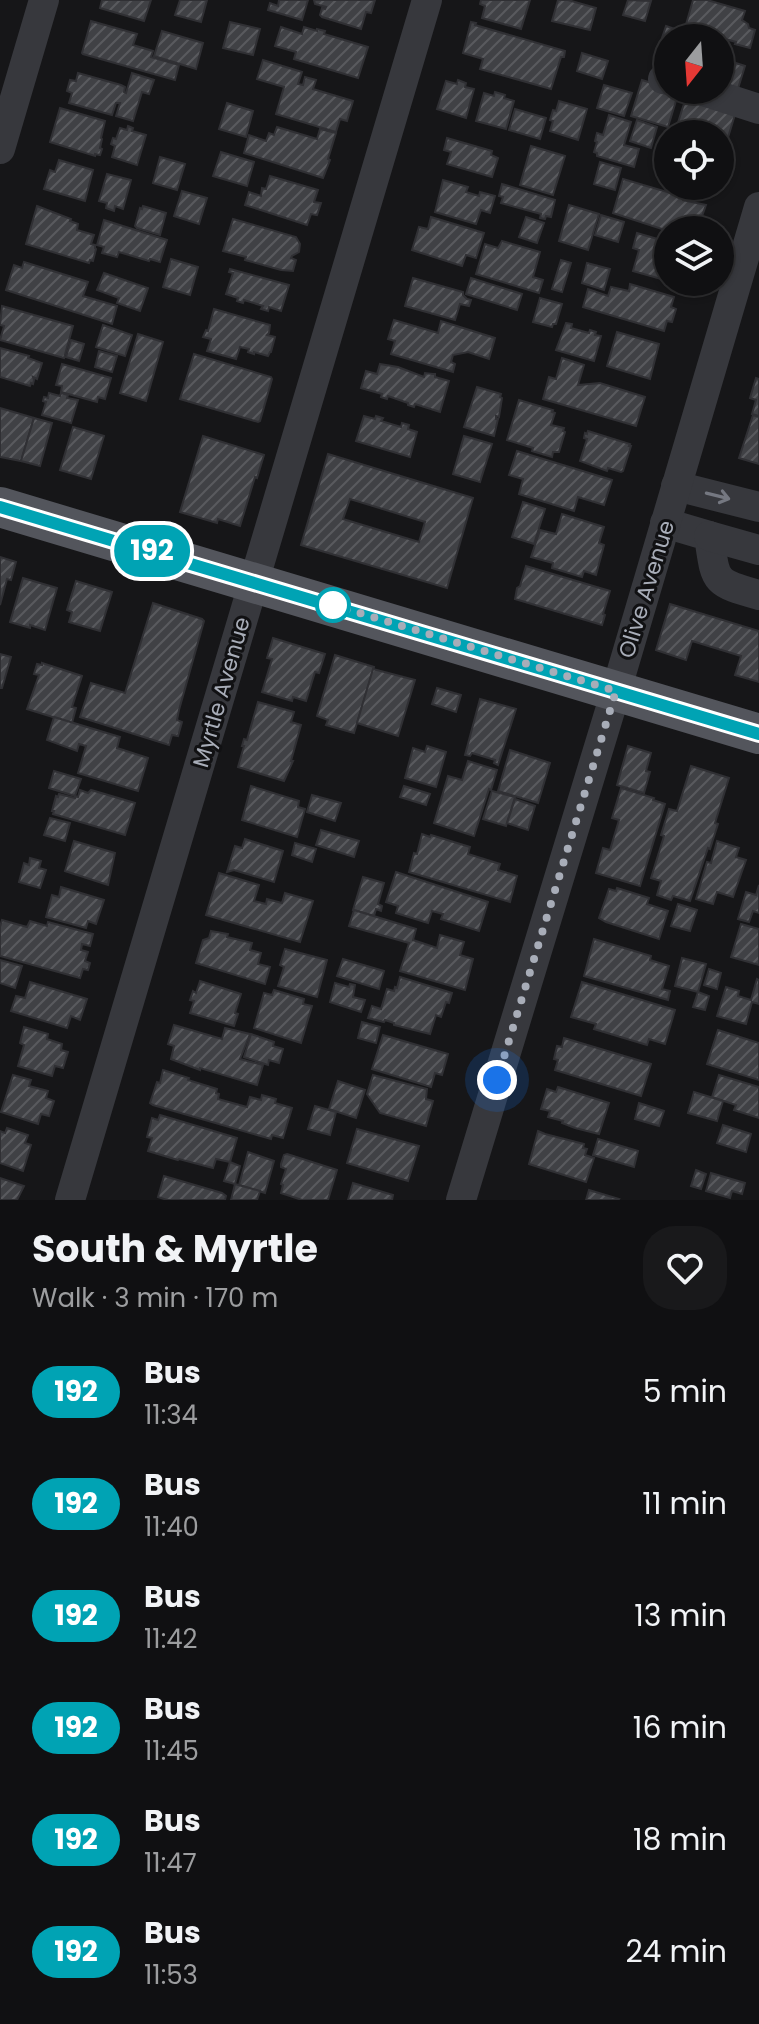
<!DOCTYPE html>
<meta charset="utf-8">
<style>
:root{--surface:#101012;--page:#19191b;--text:#f1f3f6;--muted:#9c9d9f;--line:#303032}
body{margin:0;font-family:Poppins,sans-serif;background:var(--page);color:var(--text);height:100vh;display:flex;flex-direction:column;font-size:30px;white-space:nowrap}
*{box-sizing:border-box;margin:0}
p{font-size:26px;color:var(--muted)}
.icon{flex:none;width:44px;height:44px;fill:none;stroke:currentColor;stroke-width:2;stroke-linecap:round;stroke-linejoin:round}
.map{position:relative;height:1200px;overflow:hidden}
.panel{display:flex;flex-direction:column;background:var(--surface);flex:1}
.panel>*{flex:none}
.badge{padding:0 16px;border-radius:26px;font-size:28px;line-height:52px}
.needle{width:52px;rotate:197deg}
.controls{position:absolute;left:654px;top:24px;display:grid;gap:16px}
.controls a{display:grid;place-items:center;width:80px;height:80px;border-radius:50%;background:var(--surface);box-shadow:0 2px 6px #0004,0 0 0 2px var(--line);font-size:40px}
.you{position:absolute;width:40px;height:40px;margin:-20px;border:6px solid #fff;border-radius:50%;background:#1a73e8;box-shadow:0 0 0 12px #1a73e833}
.map>.badge{position:absolute;translate:-50% -50%;box-shadow:0 0 0 4px #fff}
.round{display:grid;place-items:center;flex:none;width:84px;height:84px;border-radius:32px;background:var(--page)}
.summary{display:flex;align-items:center;justify-content:space-between;height:136px;padding:0 32px}
h1{font-size:38px;font-weight:700;line-height:60px}
ul{padding:0;list-style:none}
li{display:flex;align-items:center;gap:24px;height:112px;padding:0 32px}
li div{flex:1}
li b{display:block;font-size:30px}
li em{font-style:normal}
li .badge{min-width:88px;font-weight:700;text-align:center}
.map>svg:first-child{display:block}
.building{fill:url(#building-hatch);stroke:#303034;stroke-width:2;fill-rule:evenodd}
.lines{fill:none;stroke-linecap:round;stroke-linejoin:round}
.minor{stroke:#37383d;stroke-width:30}
.major{stroke:#53555c;stroke-width:40}
.oneway{stroke:#757881}
.line-casing{stroke:#fff;stroke-width:18}
.line{stroke:#00a3b4;stroke-width:12}
.walk{stroke:#a8adb8;stroke-width:8;stroke-dasharray:0 14.4}
.stop-dot{fill:#fff;stroke:#00a3b4;stroke-width:4}
.labels{text-anchor:middle;stroke-width:6;stroke-linejoin:round;paint-order:stroke}
.street-label{font-size:22px;fill:#a8adb8;stroke:#111113}
</style>
<div class="map">
<svg width="759" height="1200" viewBox="0 0 759 1200">
<defs>
<pattern id="building-hatch" width="6" height="6" patternUnits="userSpaceOnUse" patternTransform="scale(2)"><rect width="6" height="6" fill="#404145"/><path d="M-1 1l2-2M0 6l6-6M5 7l2-2" fill="none" stroke="#595a5e"/></pattern>
</defs>
<rect width="100%" height="100%" fill="#161618"/>
<g class="building">
<polygon points="102,0 151,0 144,21 100,8"/>
<polygon points="180,0 207,0 201,22 175,15"/>
<polygon points="279,0 308,0 302,20 268,10 270,3 278,6"/>
<polygon points="314,0 375,0 371,13 366,12 361,29 322,17 320,15 322,8 325,9 326,7 315,4"/>
<polygon points="481,0 530,0 521,29 482,18 485,6 480,4"/>
<polygon points="558,0 568,0 596,8 590,30 552,21"/>
<polygon points="628,0 651,1 645,21 623,15"/>
<polygon points="693,0 707,0 745,11 742,20 748,24 749,28 755,30 750,48 735,44 736,42 685,28"/>
<polygon points="91,21 137,34 133,45 153,51 151,57 179,65 175,80 83,54 82,53"/>
<polygon points="230,22 260,29 253,55 223,48"/>
<polygon points="471,22 476,23 475,25 565,51 564,57 561,57 551,89 480,69 483,59 463,53"/>
<polygon points="666,26 687,33 685,38 668,38 668,53 658,50"/>
<polygon points="281,27 302,34 304,27 317,31 317,29 325,31 324,34 368,47 358,78 294,59 296,52 275,46"/>
<polygon points="162,31 203,43 196,69 154,56"/>
<polygon points="582,53 608,61 602,79 577,71"/>
<polygon points="720,58 745,66 736,95 720,90"/>
<polygon points="263,60 302,72 298,84 303,85 305,77 316,80 313,89 353,101 347,121 340,119 336,132 276,114 284,87 257,79"/>
<polygon points="78,73 121,85 125,87 124,92 126,93 132,73 154,80 149,94 142,92 133,121 116,116 120,103 116,103 112,115 69,103 72,93 67,91 70,80 76,81"/>
<polygon points="458,80 466,83 465,87 474,89 466,118 437,109 446,81 457,84"/>
<polygon points="642,80 679,91 668,127 631,116"/>
<polygon points="604,85 632,93 624,116 597,108"/>
<polygon points="495,92 505,95 504,98 514,101 506,129 476,121 484,93 494,96"/>
<polygon points="687,94 737,108 726,144 720,142 720,134 692,134 676,129"/>
<polygon points="559,101 587,109 578,140 550,131 553,121 550,120 553,110 556,111"/>
<polygon points="227,103 253,111 246,137 219,129"/>
<polygon points="60,108 105,121 101,138 102,139 100,148 102,149 100,155 95,154 95,156 50,142"/>
<polygon points="515,109 546,118 540,139 509,130"/>
<polygon points="609,115 631,122 624,145 639,149 634,167 597,156 597,153 594,152 597,142 595,141 597,133 603,135"/>
<polygon points="637,120 657,127 651,148 630,141"/>
<polygon points="128,126 133,128 132,131 146,135 137,165 112,157 115,146 111,144 113,138 116,139 120,128 127,130"/>
<polygon points="277,127 317,139 320,129 336,133 328,159 330,160 323,178 244,153 249,135 266,141 269,133 274,135"/>
<polygon points="447,138 492,151 491,155 498,158 492,177 447,164 451,152 444,150"/>
<polygon points="531,146 565,156 553,195 520,185"/>
<polygon points="221,152 254,162 247,186 213,176"/>
<polygon points="160,157 185,164 177,190 153,183"/>
<polygon points="59,160 93,170 85,201 44,189 50,170 55,172"/>
<polygon points="600,162 621,168 615,190 594,184"/>
<polygon points="107,174 131,180 123,209 115,206 114,211 106,208 107,203 99,201"/>
<polygon points="270,176 318,190 314,202 321,203 317,215 311,214 307,225 245,205 249,192 261,196 262,188 266,189"/>
<polygon points="623,179 681,196 683,200 706,205 697,230 668,231 613,213"/>
<polygon points="443,180 468,187 466,192 479,196 480,192 495,196 490,213 481,210 476,224 435,212"/>
<polygon points="502,184 555,200 551,217 546,216 545,219 540,218 541,214 501,203 503,197 499,196"/>
<polygon points="182,191 207,198 199,224 174,216"/>
<polygon points="569,205 599,214 588,250 559,241"/>
<polygon points="37,206 71,219 70,221 78,224 77,230 94,235 91,244 95,245 95,248 96,249 93,261 90,260 89,263 26,244"/>
<polygon points="143,206 166,213 160,235 137,228 135,226 140,208 142,209"/>
<polygon points="601,215 624,222 618,242 595,235"/>
<polygon points="431,217 484,233 476,258 466,255 462,266 412,250 419,227 428,229"/>
<polygon points="526,217 544,223 537,243 519,237"/>
<polygon points="233,219 296,237 300,244 299,252 292,256 291,258 296,260 293,271 281,270 245,260 246,257 223,251"/>
<polygon points="104,220 167,240 160,262 150,259 149,261 119,252 117,257 102,253 104,247 97,245"/>
<polygon points="637,233 668,242 668,281 633,271 639,250 633,248"/>
<polygon points="502,241 540,252 533,277 543,280 539,293 476,274 485,244 498,248"/>
<polygon points="171,259 198,267 190,295 163,287"/>
<polygon points="561,260 571,263 562,292 552,289"/>
<polygon points="24,262 88,282 83,296 117,306 112,324 6,290 14,265 22,268"/>
<polygon points="587,263 610,269 604,290 582,283"/>
<polygon points="230,269 289,285 281,311 269,307 268,311 261,309 263,306 244,300 243,303 237,301 238,298 226,294 233,273 229,272"/>
<polygon points="104,273 148,288 140,311 117,303 119,298 97,290"/>
<polygon points="413,278 463,292 463,295 467,299 471,300 469,306 460,304 455,320 405,306"/>
<polygon points="471,278 522,294 517,310 466,294"/>
<polygon points="630,284 674,297 671,307 676,309 672,322 667,321 664,331 583,307 588,289 608,296 611,287 629,291"/>
<polygon points="540,298 562,304 556,324 553,324 552,327 533,322"/>
<polygon points="2,306 73,326 64,358 0,340 4,326 0,325"/>
<polygon points="214,309 270,325 269,333 267,335 275,337 271,352 270,352 268,356 254,352 254,354 248,352 249,349 240,347 236,359 207,351 211,339 203,337 206,330 208,331"/>
<polygon points="394,320 438,333 441,321 495,338 489,359 468,352 453,355 451,362 455,364 453,372 391,354 395,341 388,339"/>
<polygon points="566,323 572,324 571,328 589,333 590,330 596,332 595,335 601,336 594,361 556,350"/>
<polygon points="103,325 132,335 125,356 96,347"/>
<polygon points="617,332 659,344 650,379 607,366"/>
<polygon points="138,334 163,342 146,401 120,393"/>
<polygon points="71,340 84,344 79,361 66,357"/>
<polygon points="0,348 29,356 28,358 42,363 37,379 33,377 34,380 33,384 31,383 30,386 0,377"/>
<polygon points="99,351 117,356 112,372 95,367"/>
<polygon points="194,354 271,377 272,379 260,421 258,422 180,399"/>
<polygon points="562,358 584,365 578,385 600,383 645,397 636,426 543,399 549,377 556,379"/>
<polygon points="62,364 111,378 105,399 98,397 97,402 61,392 62,386 56,385"/>
<polygon points="380,364 398,367 424,377 425,373 433,374 435,374 435,377 449,381 440,412 415,404 414,407 408,405 408,403 388,396 387,399 381,397 382,394 361,388 366,371 377,374"/>
<polygon points="756,378 759,379 759,416 752,414 756,400 750,398"/>
<polygon points="477,387 501,394 500,397 502,398 499,417 496,416 496,419 498,419 494,436 464,427"/>
<polygon points="49,393 60,396 61,393 68,395 67,398 78,400 71,423 42,415 46,402 43,401 44,397 48,398"/>
<polygon points="519,400 553,410 552,412 555,413 551,425 564,428 563,431 565,432 559,452 553,452 552,457 532,451 533,448 507,440"/>
<polygon points="0,408 34,418 21,461 0,457"/>
<polygon points="753,415 759,417 759,464 739,458"/>
<polygon points="364,416 375,419 376,416 383,418 381,421 401,427 402,423 409,425 408,429 417,432 410,457 356,441"/>
<polygon points="34,418 52,423 40,466 21,461"/>
<polygon points="73,427 104,436 91,479 60,470"/>
<polygon points="588,431 630,444 629,446 631,446 623,471 621,472 608,468 607,471 580,461 587,439 584,438 585,433 587,434"/>
<polygon points="203,436 264,455 257,478 255,477 240,526 218,519 217,523 180,512"/>
<polygon points="464,436 492,444 480,482 453,474"/>
<polygon points="517,451 612,480 604,505 578,497 574,511 519,494 523,479 509,475"/>
<path d="M328,454l145,44 -26,90 -146,-43zM350,499l75,23 -6,20 -76,-23z"/>
<polygon points="523,502 545,509 534,544 512,537"/>
<polygon points="562,514 604,527 599,543 604,545 596,575 584,571 582,577 552,568 553,563 531,557 540,530 556,534"/>
<polygon points="0,557 16,562 11,580 7,579 0,605"/>
<polygon points="526,566 610,591 603,614 605,615 602,625 515,599 517,588 520,586"/>
<polygon points="23,578 57,588 45,630 30,625 30,628 10,622"/>
<polygon points="76,581 112,592 100,631 69,622 72,612 67,610"/>
<polygon points="153,603 202,619 204,621 179,710 177,720 182,722 178,736 172,735 169,745 80,717 91,683 125,693"/>
<polygon points="670,604 759,631 759,682 735,675 741,656 692,641 686,660 656,650"/>
<polygon points="273,638 325,654 319,673 315,672 306,701 293,697 292,701 262,692 272,659 267,658"/>
<polygon points="0,654 11,657 2,688 0,688"/>
<polygon points="335,655 374,667 354,733 326,725 328,720 317,716"/>
<polygon points="42,663 82,676 72,707 76,708 72,723 27,709 39,675 34,674 37,664 42,665"/>
<polygon points="373,669 415,680 398,736 357,723"/>
<polygon points="437,688 461,695 456,712 432,704"/>
<polygon points="480,699 516,709 498,765 494,763 495,760 472,753 470,756 465,755"/>
<polygon points="258,702 294,712 291,722 301,725 291,761 293,761 284,781 238,767 244,746 242,746 244,739 247,740"/>
<polygon points="54,717 120,737 117,748 148,758 138,791 78,773 86,746 79,744 77,751 47,740"/>
<polygon points="427,746 446,752 436,787 405,778 413,748 425,752"/>
<polygon points="628,746 651,753 646,771 650,772 644,793 617,785"/>
<polygon points="510,750 550,763 538,803 498,791"/>
<polygon points="468,761 497,770 491,790 489,789 474,836 434,823 448,776 462,780"/>
<polygon points="691,766 729,778 715,823 718,824 710,849 708,848 690,901 673,896 671,900 657,895 661,881 651,878 664,836 661,835 669,809 677,811"/>
<polygon points="54,771 81,779 75,796 49,788"/>
<polygon points="251,786 299,801 298,807 305,809 297,837 242,820"/>
<polygon points="404,786 430,794 426,805 400,797"/>
<polygon points="621,788 654,798 653,800 665,804 640,886 596,873 603,848 610,850 619,820 612,818"/>
<polygon points="80,790 88,793 91,790 135,803 125,835 53,814 54,811 52,811 56,796 58,797 59,794 75,798 75,796 78,797"/>
<polygon points="492,791 515,797 506,826 483,819"/>
<polygon points="312,795 341,803 335,821 307,812"/>
<polygon points="515,799 535,806 528,830 507,823"/>
<polygon points="50,818 70,823 65,841 44,835"/>
<polygon points="321,830 359,841 354,857 316,845"/>
<polygon points="422,834 430,837 431,835 470,847 468,854 500,864 498,870 517,876 510,902 409,872 414,853 417,854"/>
<polygon points="245,839 283,851 274,882 234,870 227,872 235,846 242,848"/>
<polygon points="74,841 115,853 108,885 65,871"/>
<polygon points="717,841 739,848 736,857 746,860 733,897 717,892 713,904 696,899 707,862 711,863"/>
<polygon points="295,843 316,849 312,862 292,855"/>
<polygon points="30,858 41,861 39,868 46,870 40,888 19,882 24,863 29,865"/>
<polygon points="396,872 488,902 479,931 441,919 443,914 432,911 428,923 396,913 398,906 386,902"/>
<polygon points="219,873 259,885 254,901 266,904 267,899 282,903 285,893 313,901 300,942 206,915"/>
<polygon points="363,877 384,883 378,904 382,906 381,911 376,909 374,916 353,910"/>
<polygon points="759,885 759,913 753,911 749,922 738,919 746,892 756,895"/>
<polygon points="61,887 104,900 96,924 88,921 86,928 46,917 52,895 59,897"/>
<polygon points="617,888 649,898 647,904 668,911 659,939 606,922 599,918 609,889 616,891"/>
<polygon points="678,904 697,910 690,931 671,926"/>
<polygon points="354,910 416,929 413,940 437,948 440,935 464,942 460,955 473,959 465,990 400,971 409,943 349,926"/>
<polygon points="2,920 27,927 30,921 47,926 48,922 93,934 90,946 82,944 81,950 88,952 85,961 90,963 88,970 83,969 80,978 0,956 0,927"/>
<polygon points="741,924 759,929 759,965 731,957"/>
<polygon points="211,931 228,934 227,937 252,943 250,950 261,953 258,964 270,967 265,984 196,963 203,940 209,938"/>
<polygon points="594,939 651,956 650,960 669,966 662,989 670,991 668,1000 584,976"/>
<polygon points="285,949 327,960 317,997 278,986 284,967 280,965"/>
<polygon points="682,958 706,964 698,992 675,986"/>
<polygon points="343,959 384,971 379,989 337,976"/>
<polygon points="0,960 22,966 15,988 0,983"/>
<polygon points="709,969 721,973 717,989 704,985"/>
<polygon points="400,977 452,993 449,1003 446,1002 441,1017 436,1015 430,1034 394,1025 394,1023 385,1020 384,1022 368,1018 372,1006 381,1009 387,989 394,991 395,987 397,988"/>
<polygon points="757,979 759,980 759,1004 752,1002 746,1024 717,1016 726,987 739,991 738,996 751,1000"/>
<polygon points="200,981 241,994 235,1013 238,1014 234,1026 190,1013 194,1001 190,1000 193,991 196,993"/>
<polygon points="30,982 87,999 80,1020 71,1016 67,1028 11,1011 16,996 25,998"/>
<polygon points="582,982 675,1010 665,1044 649,1039 647,1045 594,1029 596,1024 571,1017"/>
<polygon points="335,983 349,987 350,984 355,985 353,997 365,1000 361,1012 330,1002"/>
<polygon points="274,990 304,999 303,1004 312,1006 301,1043 254,1028 264,993 272,995"/>
<polygon points="698,992 709,996 705,1010 693,1007"/>
<polygon points="362,1022 380,1027 376,1043 358,1038"/>
<polygon points="174,1025 222,1039 225,1028 250,1034 240,1059 263,1065 257,1085 200,1068 200,1070 171,1059 174,1046 168,1044"/>
<polygon points="24,1027 48,1034 47,1039 62,1044 61,1050 68,1052 63,1068 55,1066 52,1076 18,1066 24,1045 20,1043"/>
<polygon points="718,1030 759,1043 759,1080 707,1064"/>
<polygon points="251,1034 274,1042 273,1046 283,1049 279,1063 269,1060 268,1065 244,1057"/>
<polygon points="383,1035 448,1054 442,1075 435,1073 431,1087 372,1069"/>
<polygon points="564,1038 651,1064 641,1096 555,1070 558,1060 554,1059 557,1046 562,1047"/>
<polygon points="163,1070 189,1078 188,1080 217,1089 216,1093 219,1094 218,1099 247,1107 250,1097 261,1100 262,1095 276,1099 275,1103 292,1108 283,1138 272,1135 271,1139 153,1105 150,1103 157,1082 160,1083"/>
<polygon points="13,1075 31,1080 29,1086 48,1091 46,1098 54,1101 49,1116 41,1114 38,1124 1,1112"/>
<polygon points="373,1075 427,1089 426,1099 433,1101 426,1126 380,1113 367,1094"/>
<polygon points="719,1075 759,1087 759,1118 734,1110 736,1105 712,1097"/>
<polygon points="338,1081 365,1090 356,1118 329,1109"/>
<polygon points="558,1087 609,1103 599,1134 575,1128 562,1123 563,1121 548,1117 550,1111 541,1109 547,1089 556,1092"/>
<polygon points="694,1092 723,1101 717,1121 688,1113"/>
<polygon points="639,1103 664,1111 659,1126 635,1119"/>
<polygon points="315,1106 336,1112 330,1135 308,1129"/>
<polygon points="160,1115 237,1138 230,1162 216,1159 213,1168 179,1159 178,1160 148,1151 152,1138 147,1137 152,1118 158,1120"/>
<polygon points="723,1125 751,1134 746,1152 717,1143"/>
<polygon points="7,1128 28,1135 25,1143 31,1145 23,1171 0,1163 0,1131 5,1133"/>
<polygon points="357,1129 419,1146 408,1181 347,1163"/>
<polygon points="538,1131 545,1134 584,1144 583,1148 587,1149 585,1155 594,1158 586,1182 529,1164"/>
<polygon points="598,1139 638,1151 634,1167 593,1155"/>
<polygon points="248,1152 274,1161 265,1193 239,1185"/>
<polygon points="287,1154 337,1170 328,1200 302,1200 281,1193 283,1185 281,1184 286,1169 281,1167 281,1164 284,1155"/>
<polygon points="230,1162 240,1166 235,1184 224,1181"/>
<polygon points="696,1170 706,1174 701,1189 691,1186"/>
<polygon points="711,1173 745,1183 742,1194 732,1191 730,1198 706,1191"/>
<polygon points="164,1176 222,1193 226,1196 225,1200 167,1200 158,1197"/>
<polygon points="0,1178 24,1186 17,1200 0,1200"/>
<polygon points="353,1183 393,1195 392,1200 348,1200"/>
<polygon points="235,1184 260,1191 257,1200 231,1200"/>
<polygon points="589,1190 619,1199 618,1200 586,1200"/>
</g>
<g class="lines">
<g class="minor">
<polyline points="663,79 668,80"/>
<polyline points="700,90 759,109"/>
<polyline points="0,149 44,0"/>
<polyline points="676,486 759,507"/>
<path d="M665,523l44,13c7,47 4,46 50,59"/>
<polyline points="709,536 759,550"/>
<polyline points="70,1200 427,0"/>
<polyline points="461,1200 616,691 759,207"/>
</g>
<polyline class="major" points="0,507 759,734"/>
</g>
<defs><path id="oneway-shaft" d="M-6 0H5M1.5-3L5.5 0L1.5 3" fill="none" stroke-width="1.6" stroke-linecap="round" stroke-linejoin="round" transform="scale(2)"/></defs>
<use class="oneway" href="#oneway-shaft" transform="translate(718 496) rotate(14)"/>
<g class="lines">
<defs>
<polyline id="line" points="0,507 759,734"/>
</defs>
<use href="#line" class="line-casing"/>
<use href="#line" class="line"/>
<polyline class="walk" points="333,605 616,691 497,1080"/>
</g>
<circle class="stop-dot" cx="333" cy="605" r="16"/>
<g class="labels">
<g class="street-label">
<text transform="translate(646 589) rotate(-73)" y="8">Olive Avenue</text>
<text transform="translate(221 692) rotate(-74)" y="8">Myrtle Avenue</text>
</g>
</g>
</svg>
<div class="controls">
<a><svg class="needle" viewBox="-14 -14 28 28"><path d="M0-13l5 13h-10z" fill="#e53935"/><path d="M0 13l5-13h-10z" fill="#9c9d9f"/></svg></a>
<a><svg class="icon" aria-label="locate" viewBox="0 0 24 24"><circle cx="12" cy="12" r="6"/><path d="M12 2v4M12 18v4M2 12h4M18 12h4"/></svg></a>
<a><svg class="icon" aria-label="layers" viewBox="0 0 24 24"><path d="M12 4l9 5-9 5-9-5zM3 14l9 5 9-5"/></svg></a>
</div>
<div class="you" style="left:497px;top:1080px"></div>
<b class="badge" style="left:152px;top:551px;background:#00a3b4;color:#fff">192</b>
</div>
<section class="panel">
<div class="summary"><div><h1>South &amp; Myrtle</h1><p>Walk · 3 min · 170 m</p></div><a class="round"><svg class="icon" aria-label="heart" viewBox="0 0 24 24"><path d="M12 20l-8-8c-3-5 5-10 8-4 3-6 11-1 8 4z"/></svg></a></div>
<ul>
<li><span class="badge" style="background:#00a3b4;color:#fff">192</span><div><b>Bus</b><p>11:34</p></div><em>5 min</em></li>
<li><span class="badge" style="background:#00a3b4;color:#fff">192</span><div><b>Bus</b><p>11:40</p></div><em>11 min</em></li>
<li><span class="badge" style="background:#00a3b4;color:#fff">192</span><div><b>Bus</b><p>11:42</p></div><em>13 min</em></li>
<li><span class="badge" style="background:#00a3b4;color:#fff">192</span><div><b>Bus</b><p>11:45</p></div><em>16 min</em></li>
<li><span class="badge" style="background:#00a3b4;color:#fff">192</span><div><b>Bus</b><p>11:47</p></div><em>18 min</em></li>
<li><span class="badge" style="background:#00a3b4;color:#fff">192</span><div><b>Bus</b><p>11:53</p></div><em>24 min</em></li>
</ul>
</section>
